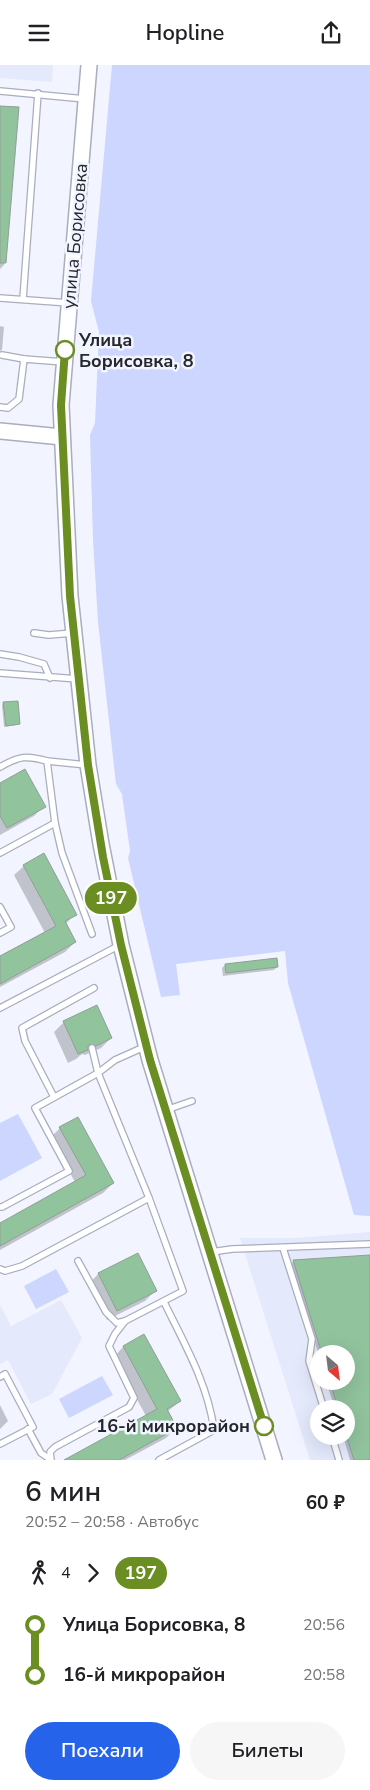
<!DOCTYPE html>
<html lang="ru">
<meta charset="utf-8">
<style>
:root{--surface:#fff;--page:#f6f6f6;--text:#202124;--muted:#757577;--accent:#2563eb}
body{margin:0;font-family:"Nunito Sans",sans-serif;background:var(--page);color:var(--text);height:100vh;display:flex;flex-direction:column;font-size:19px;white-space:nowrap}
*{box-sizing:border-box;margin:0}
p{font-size:16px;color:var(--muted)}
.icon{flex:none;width:28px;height:28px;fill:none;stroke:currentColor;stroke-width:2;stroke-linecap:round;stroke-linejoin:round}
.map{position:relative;height:1395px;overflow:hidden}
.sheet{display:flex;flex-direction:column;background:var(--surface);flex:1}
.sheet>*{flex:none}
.badge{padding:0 10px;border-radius:16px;font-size:18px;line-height:32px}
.needle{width:32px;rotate:152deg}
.buttons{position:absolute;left:310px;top:1280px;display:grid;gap:10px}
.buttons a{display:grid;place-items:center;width:45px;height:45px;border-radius:50%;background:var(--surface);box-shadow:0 5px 20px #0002;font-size:25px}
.map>.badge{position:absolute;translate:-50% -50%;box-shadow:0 0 0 2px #fff}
.legs{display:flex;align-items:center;gap:8px;height:55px;padding:0 25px;font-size:16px}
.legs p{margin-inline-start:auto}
.head{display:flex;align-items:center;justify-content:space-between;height:85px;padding:0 25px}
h1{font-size:28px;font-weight:600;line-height:38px}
.action{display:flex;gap:10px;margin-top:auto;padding:10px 25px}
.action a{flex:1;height:58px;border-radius:30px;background:var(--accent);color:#fff;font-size:20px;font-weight:600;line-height:58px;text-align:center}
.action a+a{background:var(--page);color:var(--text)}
ul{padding:0 25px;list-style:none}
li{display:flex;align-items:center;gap:18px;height:50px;font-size:19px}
li i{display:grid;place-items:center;width:8px;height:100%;margin:0 6px;background:currentColor}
li i::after{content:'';width:12px;height:12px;margin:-6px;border:4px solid;border-radius:50%;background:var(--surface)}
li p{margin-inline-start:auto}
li:first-child i{background:linear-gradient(#0000 50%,currentColor 0)}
li:last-child i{background:linear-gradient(currentColor 50%,#0000 0)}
header{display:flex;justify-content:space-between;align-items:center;height:65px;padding:0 25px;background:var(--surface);font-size:22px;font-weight:600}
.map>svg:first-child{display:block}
.built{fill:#e4e9fc;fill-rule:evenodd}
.green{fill:#ccd6fe}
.shadow{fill:#0003}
.building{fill:#91c39d;stroke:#919f94}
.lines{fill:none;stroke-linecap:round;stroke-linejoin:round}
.service-casing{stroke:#a9adbd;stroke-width:8}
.tertiary-casing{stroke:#a9adbd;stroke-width:18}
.service{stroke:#fff;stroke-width:5.5}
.tertiary{stroke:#fff;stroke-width:15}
.line-1-casing{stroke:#fff;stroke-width:11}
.line-1{stroke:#6b8e23;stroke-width:8}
.stop-1-dot{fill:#fff;stroke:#6b8e23;stroke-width:2.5}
.labels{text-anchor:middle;stroke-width:5;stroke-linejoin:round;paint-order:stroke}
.street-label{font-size:18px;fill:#25272d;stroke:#f2f4ff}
.stop-label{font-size:18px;font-weight:bold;fill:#25272d;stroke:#f2f4ff;text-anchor:start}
</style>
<header><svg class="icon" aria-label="menu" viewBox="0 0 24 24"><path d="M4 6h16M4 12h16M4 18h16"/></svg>Hopline<svg class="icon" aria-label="share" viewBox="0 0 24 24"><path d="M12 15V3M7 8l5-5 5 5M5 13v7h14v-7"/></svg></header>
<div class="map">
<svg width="370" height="1395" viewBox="0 0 370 1395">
<rect width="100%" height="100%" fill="#f2f4ff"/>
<g class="built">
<polygon points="0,0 53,0 52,17 0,13"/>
<path d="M370,1167v228h-60l-70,-222h57zM319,1289h27v27h-27zM319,1344h27v27h-27z"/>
<polygon points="61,1235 82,1273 52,1329 31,1339 8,1295 0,1299 0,1240 11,1261"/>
</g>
<g class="green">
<polygon points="112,0 370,0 370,1151 354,1150 288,918 285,886 176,899 180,930 161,932 128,793 130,786 122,729 116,719 98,557 93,474 90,370 95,358 99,267 91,236"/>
<polygon points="18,1049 42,1093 0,1116 0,1058"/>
<polygon points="56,1204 69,1227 36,1244 24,1221"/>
<polygon points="102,1311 113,1330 69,1353 59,1334"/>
</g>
<g class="shadow">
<polygon points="0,42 18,44 4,200 0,204"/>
<polygon points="0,261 4,262 2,285 0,286"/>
<polygon points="4,638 19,658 17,660 4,662 2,640"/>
<polygon points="0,720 44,741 34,751 0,770"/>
<polygon points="24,801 75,849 65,860 75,877 65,887 0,922 0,893 45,868 14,810"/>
<polygon points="225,900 277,902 274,905 223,911 222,903"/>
<polygon points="64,957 111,973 101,983 85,990 82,989 76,994 68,998 54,967"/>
<polygon points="77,1054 113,1118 103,1128 0,1185 0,1157 3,1158 75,1117 50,1073 60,1063"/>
<polygon points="137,1190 155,1226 145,1236 107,1255 89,1219 98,1209"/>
<polygon points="370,1191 370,1395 350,1395 343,1371 346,1371 346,1344 335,1344 326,1316 346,1316 346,1289 319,1289 319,1291 291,1199 294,1196"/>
<polygon points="144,1271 180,1336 167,1347 176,1363 166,1373 125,1395 66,1395 146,1351 114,1292 123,1282"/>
<polygon points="0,1340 8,1356 0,1364"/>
</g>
<g class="building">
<polygon points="0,41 19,42 6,198 0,198"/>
<polygon points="18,636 20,659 6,661 3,637"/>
<polygon points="25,704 46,742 7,763 0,751 0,718"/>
<polygon points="44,788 77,850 65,856 76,877 0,919 0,891 56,861 23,800"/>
<polygon points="277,893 278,902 226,908 225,899"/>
<polygon points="97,940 112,973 96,981 90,979 88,981 88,985 78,989 63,956"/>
<polygon points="78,1052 114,1118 0,1181 0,1158 86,1110 59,1062"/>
<polygon points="138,1188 157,1226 117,1246 98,1208"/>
<polygon points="370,1190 370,1395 354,1395 346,1370 346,1344 338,1344 330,1316 346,1316 346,1289 322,1289 293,1195"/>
<polygon points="144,1269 181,1336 167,1344 177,1363 119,1395 64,1395 157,1344 123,1281"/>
</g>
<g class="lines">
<defs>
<g id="service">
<polyline points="0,26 85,34"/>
<polyline points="0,233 69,238"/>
<polyline points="23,234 38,28"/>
<polyline points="2,290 24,294"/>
<polyline points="0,342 8,343 19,334 24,294 64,297"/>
<polyline points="34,568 49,570 73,568"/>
<polyline points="0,589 19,592 44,599 50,613"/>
<polyline points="0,608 78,614"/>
<polyline points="47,696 87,700"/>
<path d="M0,702c19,-11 27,-12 47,-6l8,62 7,30 30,81"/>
<polyline points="0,788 55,758"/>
<polyline points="0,842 11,862 0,868"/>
<polyline points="0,943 120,880"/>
<polyline points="54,1032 25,976 22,963 94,923"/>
<polyline points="166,1045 192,1036"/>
<polyline points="0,1142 2,1142 69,1106 35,1043 98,1008 115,995 144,982"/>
<polyline points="283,1183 312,1274 309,1296 324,1344"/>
<polyline points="211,1187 232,1184 370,1179"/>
<polyline points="78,1196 106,1247 117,1258 125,1256 183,1226 149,1133"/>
<polyline points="0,1204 5,1206 22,1201 149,1133 98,1008 92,983"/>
<polyline points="0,1312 5,1309 33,1362 0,1379"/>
<polyline points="28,1364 41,1388 50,1394"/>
<polyline points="332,1371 339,1395"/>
<polyline points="51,1395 50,1387 55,1382 129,1342 134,1333 109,1281 115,1269 125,1256"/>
<path d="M159,1395l55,-30c-6,-46 -30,-87 -50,-128"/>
</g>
<g id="tertiary">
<polyline points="89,0 61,340 70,531 88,700 101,779 121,880 150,995 274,1395"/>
<polyline points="0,366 62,372"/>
</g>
</defs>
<use href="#service" class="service-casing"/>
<use href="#tertiary" class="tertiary-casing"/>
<use href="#service" class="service"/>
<use href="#tertiary" class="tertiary"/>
</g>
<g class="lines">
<defs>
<polyline id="line-1" points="65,285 61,340 70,531 88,700 103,792 121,880 150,995 264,1361"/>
</defs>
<use href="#line-1" class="line-1-casing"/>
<use href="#line-1" class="line-1"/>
</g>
<g class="stop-1-dot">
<circle cx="65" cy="285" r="9"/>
<circle cx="264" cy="1361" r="9"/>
</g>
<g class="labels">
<g class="street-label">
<text transform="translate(75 171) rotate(-85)" y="6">улица Борисовка</text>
</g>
<g class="stop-label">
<text x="79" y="281">Улица<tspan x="79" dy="21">Борисовка, 8</tspan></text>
<text x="250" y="1367" text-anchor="end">16-й микрорайон</text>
</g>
</g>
</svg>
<div class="buttons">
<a><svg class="needle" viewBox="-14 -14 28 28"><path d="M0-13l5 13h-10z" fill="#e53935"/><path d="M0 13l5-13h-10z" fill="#757577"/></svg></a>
<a><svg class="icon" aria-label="layers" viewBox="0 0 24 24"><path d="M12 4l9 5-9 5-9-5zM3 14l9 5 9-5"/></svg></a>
</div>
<b class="badge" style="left:111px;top:833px;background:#6b8e23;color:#fff">197</b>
</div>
<section class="sheet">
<div class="head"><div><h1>6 мин</h1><p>20:52 – 20:58 · Автобус</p></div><b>60 ₽</b></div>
<div class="legs"><svg class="icon" aria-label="walk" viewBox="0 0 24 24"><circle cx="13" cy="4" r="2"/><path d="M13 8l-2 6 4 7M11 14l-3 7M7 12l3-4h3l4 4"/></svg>4<svg class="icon" aria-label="forward" viewBox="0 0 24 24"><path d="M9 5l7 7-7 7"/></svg><b class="badge" style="background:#6b8e23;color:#fff">197</b></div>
<ul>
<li><i style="color:#6b8e23"></i><b>Улица Борисовка, 8</b><p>20:56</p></li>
<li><i style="color:#6b8e23"></i><b>16-й микрорайон</b><p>20:58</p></li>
</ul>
<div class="action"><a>Поехали</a><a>Билеты</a></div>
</section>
